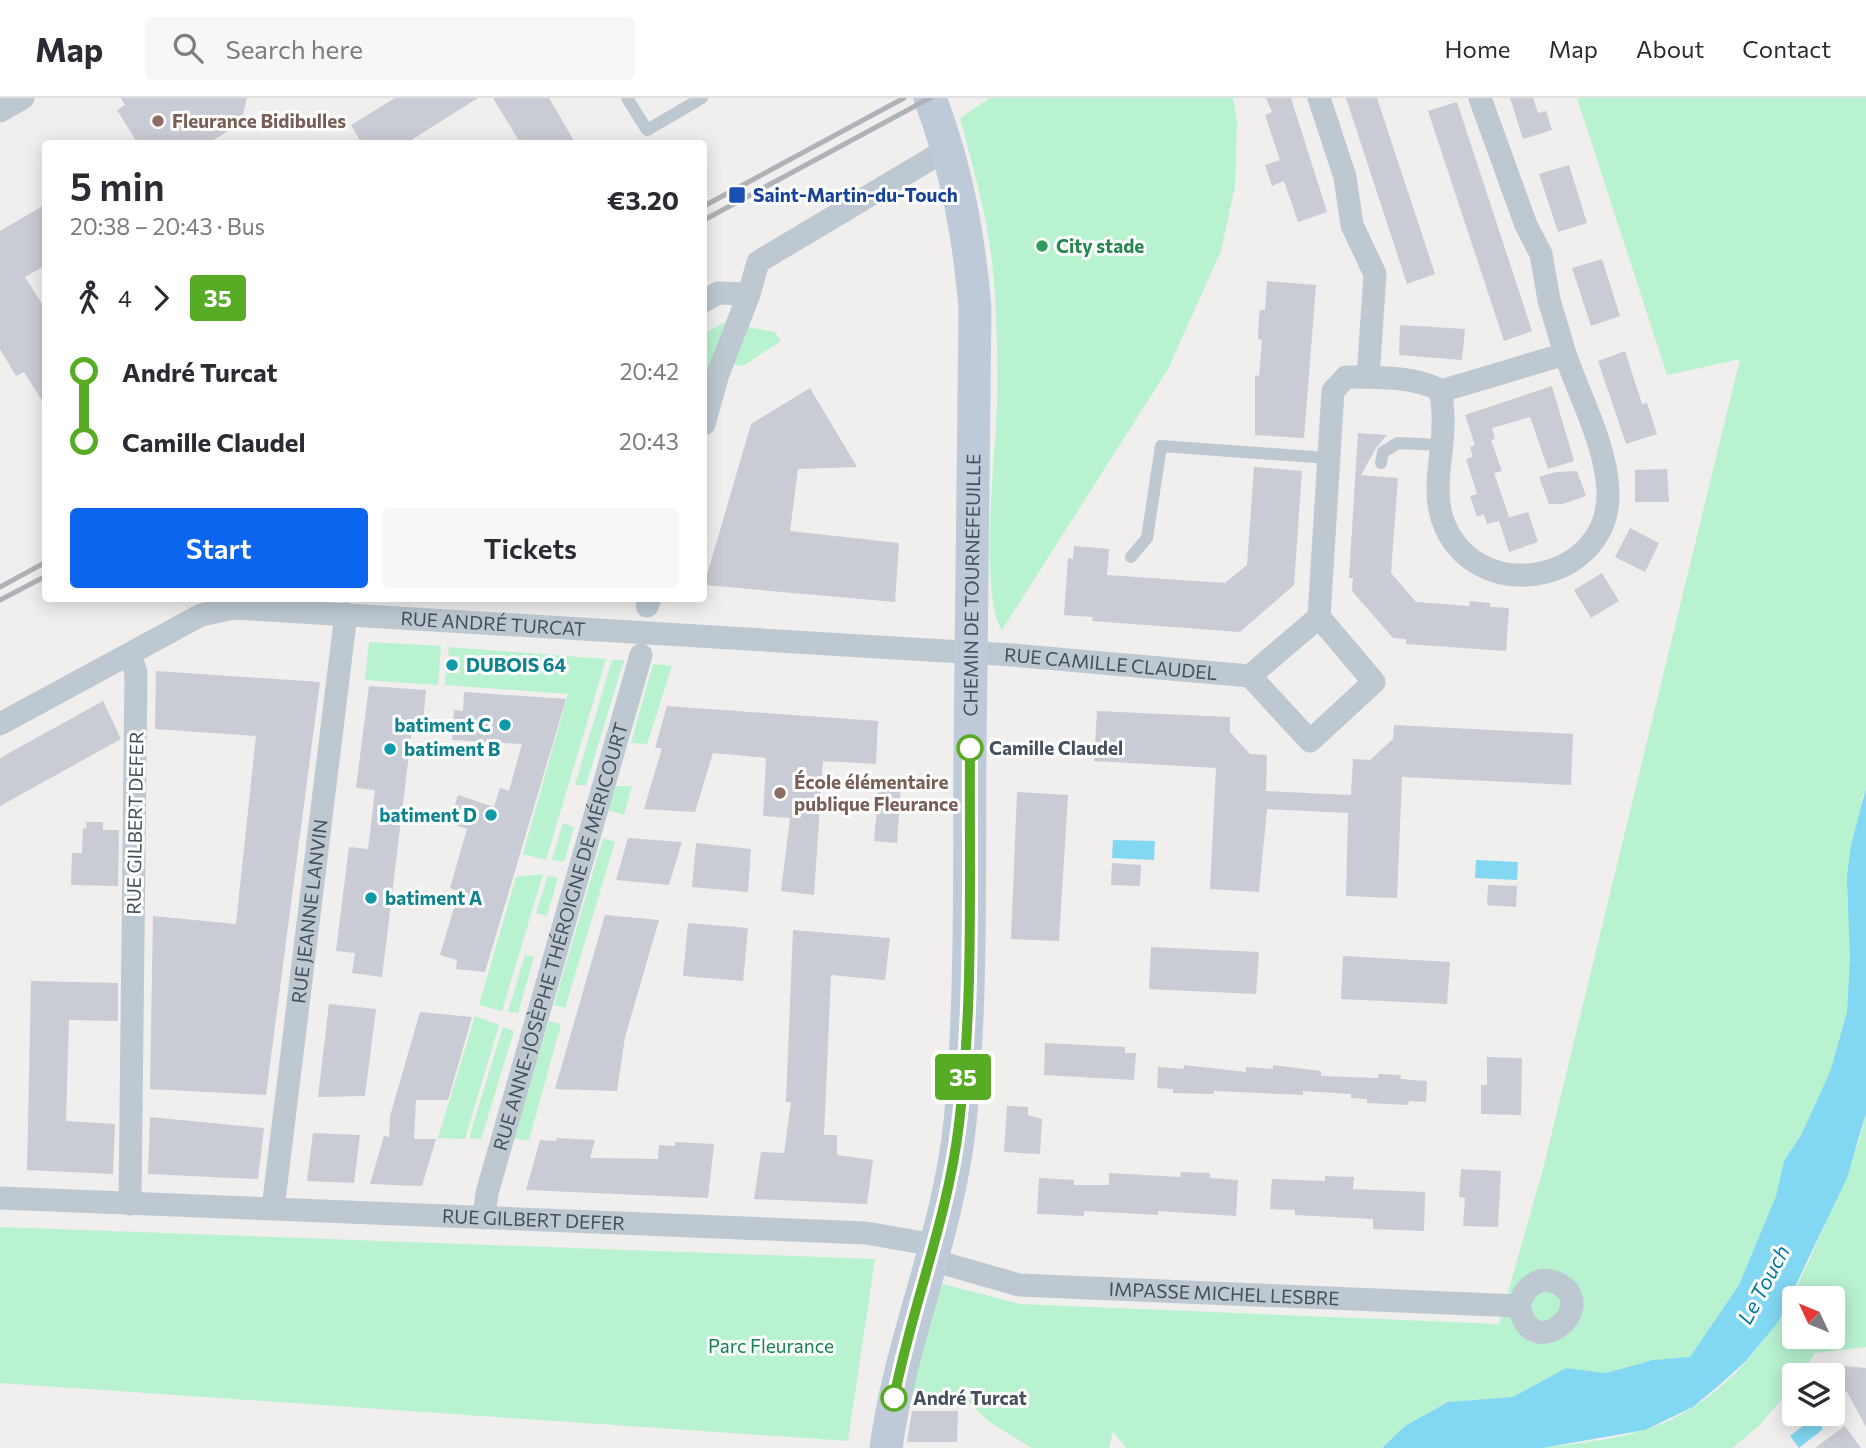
<!DOCTYPE html>
<meta charset="utf-8">
<style>
:root{--surface:#fff;--page:#f7f7f7;--text:#2b2b33;--muted:#7c7c81;--line:#e1e1e2;--accent:#0b65ee}
body{margin:0;font-family:Commissioner,sans-serif;background:var(--page);color:var(--text);height:100vh;display:flex;flex-direction:column;font-size:26px;white-space:nowrap}
*{box-sizing:border-box;margin:0}
p{font-size:23px;color:var(--muted)}
.icon{flex:none;width:38px;height:38px;fill:none;stroke:currentColor;stroke-width:2;stroke-linecap:round;stroke-linejoin:round}
.map{position:relative;flex:1;overflow:hidden}
.side{position:absolute;left:42px;top:42px;width:665px;height:462px;display:flex;flex-direction:column;background:var(--surface);border-radius:7px;box-shadow:0 4px 18px #0003}
.side>*{flex:none}
.badge{padding:0 14px;border-radius:5px;font-size:24px;line-height:46px}
.needle{width:46px;rotate:314deg}
.buttons{position:absolute;left:1782px;top:1188px;display:grid;gap:14px}
.buttons a{display:grid;place-items:center;width:63px;height:63px;border-radius:7px;background:var(--surface);box-shadow:0 4px 18px #0003;font-size:35px}
.map>.badge{position:absolute;translate:-50% -50%;box-shadow:0 0 0 4px #fff}
.legs{display:flex;align-items:center;gap:10px;height:77px;padding:0 28px;font-size:23px}
.legs p{margin-inline-start:auto}
.overview{display:flex;align-items:center;justify-content:space-between;height:119px;padding:0 28px}
h1{font-size:38px;font-weight:600;line-height:52px}
.button{display:flex;gap:14px;margin-top:auto;padding:14px 28px}
.button a{flex:1;height:80px;border-radius:7px;background:var(--accent);color:#fff;font-size:28px;font-weight:600;line-height:80px;text-align:center}
.button a+a{background:var(--page);color:var(--text)}
ul{padding:0 28px;list-style:none}
li{display:flex;align-items:center;gap:24px;height:70px;font-size:26px}
li i{display:grid;place-items:center;width:10px;height:100%;margin:0 9px;background:currentColor}
li i::after{content:'';width:18px;height:18px;margin:-9px;border:5px solid;border-radius:50%;background:var(--surface)}
li p{margin-inline-start:auto}
li:first-child i{background:linear-gradient(#0000 50%,currentColor 0)}
li:last-child i{background:linear-gradient(currentColor 50%,#0000 0)}
header{display:flex;align-items:center;gap:42px;box-sizing:border-box;height:98px;padding:0 35px;background:var(--surface);border-bottom:2px solid var(--line)}
header strong{font-size:33px}
nav{display:flex;gap:38px;margin-inline-start:auto;font-size:24px}
.search{width:490px;height:63px;background:var(--page);display:flex;align-items:center;gap:18px;box-sizing:border-box;padding:0 24px;border-radius:7px;color:var(--muted);font-size:26px}
.map>svg:first-child{display:block}
.green{fill:#b8f2d1;fill-rule:evenodd}
.water{fill:#82d7f3}
.building{fill:#c9ccd4}
.lines{fill:none;stroke-linecap:round;stroke-linejoin:round}
.lane{stroke:#bdc8d1;stroke-width:12}
.street{stroke:#bdc8d1;stroke-width:23}
.secondary{stroke:#bfcad9;stroke-width:33}
.rail{stroke:#afb3b9;stroke-width:5}
.line-1-casing{stroke:#fff;stroke-width:16}
.line-1{stroke:#58ac25;stroke-width:10}
.education-dot{fill:#8d6e63;stroke:#fff;stroke-width:2.5}
.transit-dot{fill:#1a4fb4;stroke:#fff;stroke-width:2.5}
.leisure-dot{fill:#2e9e5b;stroke:#fff;stroke-width:2.5}
.culture-dot{fill:#0f9aa8;stroke:#fff;stroke-width:2.5}
.stop-1-dot{fill:#fff;stroke:#58ac25;stroke-width:3.5}
.labels{text-anchor:middle;stroke-width:6;stroke-linejoin:round;paint-order:stroke}
.education-label{font-size:19px;font-weight:bold;fill:#785e54;stroke:#fff;text-anchor:start}
.transit-label{font-size:19px;font-weight:bold;fill:#164399;stroke:#fff;text-anchor:start}
.leisure-label{font-size:19px;font-weight:bold;fill:#27864d;stroke:#fff;text-anchor:start}
.street-label{font-size:19px;fill:#45505d;stroke:#fff}
.culture-label{font-size:19px;font-weight:bold;fill:#0d838f;stroke:#fff;text-anchor:start}
.stop-label{font-size:19px;font-weight:bold;fill:#45505d;stroke:#fff;text-anchor:start}
.park-label{font-size:19px;fill:#0f844e;stroke:#fff}
.water-label{font-size:21px;font-style:italic;fill:#037ba3;stroke:#fff}
</style>
<header>
<strong>Map</strong>
<div class="search"><svg class="icon" aria-label="search" viewBox="0 0 24 24"><circle cx="10" cy="10" r="6"/><path d="M15 15l6 6"/></svg>Search here</div>
<nav><a>Home</a><a>Map</a><a>About</a><a>Contact</a></nav>
</header>
<div class="map">
<svg width="1866" height="1350" viewBox="0 0 1866 1350">
<rect width="100%" height="100%" fill="#f1eeee"/>
<g class="green">
<path d="M990,0h243l4,25 -2,63 -14,65 -53,118 -166,261c-22,-33 -8,-163 -6,-206 3,-42 1,-87 -1,-128 -3,-62 -19,-119 -35,-178z"/>
<polygon points="1577,0 1866,0 1866,690 1862,700 1847,914 1830,974 1801,1037 1784,1063 1776,1098 1739,1187 1690,1260 1653,1262 1606,1275 1566,1270 1513,1299 1448,1304 1405,1328 1382,1350 1126,1350 1113,1333 1109,1350 1032,1350 988,1323 959,1295 906,1296 939,1185 1020,1206 1499,1226 1543,1071 1740,261 1667,277"/>
<polygon points="725,224 705,289 704,289 705,235"/>
<polygon points="747,229 775,234 781,243 743,268 730,266"/>
<polygon points="369,544 441,548 438,587 365,582"/>
<polygon points="449,549 606,561 546,762 523,756 568,596 445,587 446,575 459,575 460,559 448,557"/>
<polygon points="612,562 624,562 586,687 575,687"/>
<polygon points="653,566 672,568 647,646 631,645"/>
<polygon points="612,688 632,688 624,717 608,712"/>
<polygon points="563,725 574,729 564,764 552,762"/>
<polygon points="603,740 615,744 565,910 554,907"/>
<polygon points="543,776 502,913 479,907 516,779"/>
<polygon points="548,778 558,780 547,818 536,815"/>
<polygon points="525,857 534,859 518,915 508,914"/>
<polygon points="475,918 499,927 465,1041 438,1040"/>
<polygon points="549,923 561,926 529,1042 513,1041"/>
<polygon points="503,929 514,933 481,1041 469,1040"/>
<path d="M1866,1015v234l-51,6 -14,22 -7,1v8l-35,42 -27,22h-194c43,-5 91,-9 130,-27 111,-52 147,-176 191,-279zM1794,1200h38v39h-38z"/>
<polygon points="0,1129 875,1161 848,1343 0,1285"/>
</g>
<g class="water">
<polygon points="1866,690 1866,1015 1847,1080 1778,1224 1746,1263 1717,1289 1693,1309 1645,1332 1542,1350 1382,1350 1405,1328 1448,1304 1513,1299 1566,1270 1606,1275 1653,1262 1690,1259 1739,1187 1776,1098 1784,1063 1801,1037 1830,974 1847,914 1850,861 1847,779 1851,747"/>
<polygon points="1113,742 1155,743 1154,762 1112,760"/>
<polygon points="1476,762 1518,764 1517,782 1475,780"/>
<polygon points="1814,1319 1823,1331 1799,1350 1790,1338"/>
</g>
<g class="building">
<polygon points="121,0 247,0 241,25 207,46 138,46 117,12 125,7"/>
<polygon points="395,0 478,0 405,46 362,46 351,27"/>
<polygon points="493,0 549,0 576,46 521,46"/>
<polygon points="1266,0 1291,0 1327,114 1298,124 1284,83 1272,88 1265,67 1280,62 1265,17 1272,14"/>
<polygon points="1346,0 1377,0 1435,176 1407,186"/>
<polygon points="1510,0 1533,0 1538,15 1546,13 1552,32 1523,41"/>
<polygon points="1457,4 1532,233 1504,243 1428,13"/>
<polygon points="1569,67 1587,125 1558,134 1539,76"/>
<polygon points="46,106 46,167 25,179 46,212 46,309 24,274 16,278 0,251 0,133"/>
<polygon points="1602,161 1620,218 1591,228 1572,170"/>
<polygon points="1267,183 1316,187 1304,340 1255,337 1255,277 1259,278 1262,242 1258,241 1259,220 1260,212 1265,212"/>
<polygon points="1400,227 1465,231 1462,262 1399,257"/>
<polygon points="1625,253 1642,306 1647,305 1657,336 1626,346 1598,263"/>
<polygon points="1552,288 1574,363 1548,371 1530,319 1492,330 1495,341 1491,342 1502,373 1494,375 1509,419 1504,421 1528,414 1538,444 1509,454 1499,423 1487,426 1484,416 1477,419 1470,398 1477,396 1466,361 1473,359 1470,349 1475,347 1465,317"/>
<polygon points="810,290 857,369 798,371 790,433 899,445 895,504 704,487 751,326"/>
<polygon points="1358,335 1387,337 1376,350 1361,377 1398,380 1391,475 1416,504 1469,508 1470,503 1490,505 1490,509 1509,510 1506,553 1406,546 1406,541 1393,540 1352,493 1353,480 1349,480"/>
<polygon points="1254,369 1302,373 1294,487 1240,534 1092,523 1093,519 1064,517 1068,460 1073,461 1074,448 1109,451 1107,477 1225,485 1247,467"/>
<polygon points="1667,371 1669,404 1635,404 1635,372"/>
<polygon points="1577,373 1586,398 1563,406 1549,406 1539,379 1556,374"/>
<polygon points="1630,430 1659,445 1645,474 1615,459"/>
<polygon points="1602,475 1619,503 1591,520 1574,492"/>
<polygon points="156,573 320,584 266,997 150,991 153,818 236,826 256,638 155,631"/>
<polygon points="369,588 426,592 423,624 413,623 382,879 352,875 355,855 336,853 349,749 368,751 375,692 356,690"/>
<polygon points="464,594 566,601 485,874 456,871 457,862 440,857 459,793 450,790 467,731 449,725 458,697 494,709 500,690 509,693 522,646 452,642 454,612 463,613"/>
<polygon points="103,603 121,641 0,708 0,660"/>
<polygon points="667,608 878,623 876,666 823,663 814,797 781,793 790,720 763,718 766,660 713,655 695,714 644,711 662,650 655,650"/>
<polygon points="1097,613 1230,619 1230,634 1250,656 1267,657 1266,693 1351,697 1353,661 1370,662 1393,641 1394,627 1573,636 1571,687 1402,679 1397,800 1346,798 1348,715 1267,711 1259,794 1210,791 1216,670 1094,663"/>
<polygon points="879,687 901,688 897,745 874,743"/>
<polygon points="1017,694 1068,697 1059,843 1011,841"/>
<polygon points="86,724 103,724 103,732 119,732 118,788 71,787 72,755 82,755 83,730 86,731"/>
<polygon points="628,740 682,744 669,787 616,782"/>
<polygon points="696,745 751,751 748,794 692,789"/>
<polygon points="1112,765 1141,767 1140,788 1111,787"/>
<polygon points="1488,787 1517,788 1516,809 1487,807"/>
<polygon points="605,817 659,822 625,939 617,993 555,991"/>
<polygon points="688,825 748,830 743,883 683,878"/>
<polygon points="793,832 890,840 885,882 831,877 824,1037 837,1037 837,1057 873,1062 867,1106 754,1101 761,1054 784,1055 791,1004 786,1004"/>
<polygon points="1151,849 1259,854 1256,896 1149,891"/>
<polygon points="1343,858 1450,864 1447,906 1341,901"/>
<polygon points="31,883 118,885 118,923 69,922 66,1023 115,1026 113,1076 27,1072"/>
<polygon points="329,906 376,911 365,998 318,999"/>
<polygon points="420,914 472,919 448,1002 416,1002 414,1041 436,1041 422,1088 370,1086 384,1038 389,1039 390,1018"/>
<polygon points="1045,945 1125,949 1125,955 1136,955 1134,982 1044,977"/>
<polygon points="1487,959 1522,960 1521,1017 1481,1016 1481,987 1487,987"/>
<polygon points="1184,967 1246,974 1246,969 1273,971 1273,967 1321,973 1321,978 1378,980 1379,976 1401,977 1400,981 1427,983 1426,1004 1409,1003 1408,1007 1367,1005 1367,1001 1351,1000 1351,996 1303,993 1303,997 1214,993 1214,996 1173,995 1173,991 1157,990 1158,969 1184,971"/>
<polygon points="1007,1008 1028,1009 1028,1017 1042,1021 1040,1056 1004,1054"/>
<polygon points="150,1019 264,1030 258,1081 148,1076"/>
<polygon points="313,1035 360,1037 354,1085 307,1083"/>
<polygon points="557,1040 595,1042 590,1060 658,1061 659,1047 675,1048 675,1044 714,1046 708,1100 526,1092 540,1042 556,1043"/>
<polygon points="1461,1071 1501,1073 1498,1129 1463,1128 1465,1100 1459,1099"/>
<polygon points="1181,1074 1210,1075 1210,1080 1238,1082 1236,1118 1158,1113 1158,1117 1084,1113 1084,1118 1037,1116 1039,1080 1074,1082 1074,1087 1109,1087 1109,1075 1180,1079"/>
<polygon points="1325,1078 1354,1079 1353,1091 1425,1094 1424,1133 1373,1131 1373,1121 1295,1117 1295,1112 1270,1111 1272,1081 1325,1083"/>
<polygon points="1844,1268 1866,1270 1866,1329 1847,1294 1842,1294"/>
<polygon points="912,1313 958,1313 957,1344 907,1344"/>
<polygon points="1845,1328 1861,1350 1815,1350"/>
</g>
<g class="lines">
<g class="lane">
<polyline points="627,0 647,32 702,0"/>
<polyline points="1381,365 1383,354 1398,345 1440,347"/>
<polyline points="1131,459 1147,440 1161,348 1328,360"/>
</g>
<g class="street">
<polyline points="1319,0 1345,79 1352,127 1375,176 1368,279"/>
<polyline points="0,13 23,0"/>
<polyline points="704,203 718,195 749,196 758,164 949,50"/>
<path d="M1441,293c1,12 3,25 2,37 -1,30 -10,60 -1,90 30,91 169,67 166,-27 -2,-46 -28,-94 -43,-137"/>
<polyline points="1441,293 1565,256 1549,202 1541,156 1526,127 1480,0"/>
<polyline points="704,326 718,276 749,196"/>
<polyline points="647,508 650,500"/>
<path d="M1319,519l14,-226 13,-14c28,0 70,-1 95,14"/>
<polyline points="130,556 136,575 130,1106"/>
<path id="s1" d="M0,626l201,-109 33,-7 778,47 238,21 60,65 64,-59 -55,-65 -69,59"/>
<path id="s2" d="M0,1100l866,35 69,12"/>
<path id="s3" d="M273,1110l73,-594"/>
<path id="s4" d="M484,1120l3,-25 154,-538"/>
<path id="s5" d="M932,1162l87,25 500,21c13,61 81,0 40,-22 -20,-10 -35,3 -40,22"/>
</g>
<path class="secondary" id="s6" d="M886,1350c15,-111 63,-215 74,-326 12,-123 9,-247 10,-370 1,-148 4,-296 5,-445 -7,-76 -18,-137 -45,-209"/>
<g class="rail">
<polyline points="704,108 904,0"/>
<polyline points="704,122 930,0"/>
<polyline points="0,489 46,464"/>
<polyline points="0,502 46,478"/>
</g>
</g>
<g class="lines">
<defs>
<path id="line-1" d="M894,1300c18,-92 54,-180 65,-274 15,-120 10,-254 11,-376"/>
</defs>
<use href="#line-1" class="line-1-casing"/>
<use href="#line-1" class="line-1"/>
</g>
<g class="education-dot">
<circle cx="158" cy="23" r="7"/>
<circle cx="780" cy="695" r="7"/>
</g>
<rect class="transit-dot" x="728" y="88" width="18" height="18" rx="3.5"/>
<circle class="leisure-dot" cx="1042" cy="148" r="7"/>
<g class="culture-dot">
<circle cx="452" cy="567" r="7"/>
<circle cx="505" cy="627" r="7"/>
<circle cx="390" cy="651" r="7"/>
<circle cx="491" cy="717" r="7"/>
<circle cx="371" cy="800" r="7"/>
</g>
<g class="stop-1-dot">
<circle cx="970" cy="650" r="12"/>
<circle cx="894" cy="1300" r="12"/>
</g>
<g class="labels">
<g class="education-label">
<text x="172" y="30">Fleurance Bidibulles</text>
<text x="794" y="691">École élémentaire<tspan x="794" dy="22">publique Fleurance</tspan></text>
</g>
<g class="transit-label">
<text x="753" y="104">Saint-Martin-du-Touch</text>
</g>
<g class="leisure-label">
<text x="1056" y="155">City stade</text>
</g>
<g class="street-label">
<text dy="7" stroke="none"><textPath href="#s6" startOffset="872">CHEMIN DE TOURNEFEUILLE</textPath></text>
<text dy="7" stroke="none"><textPath href="#s1" startOffset="522">RUE ANDRÉ TURCAT</textPath></text>
<text dy="7" stroke="none"><textPath href="#s1" startOffset="1141">RUE CAMILLE CLAUDEL</textPath></text>
<text transform="translate(135 725) rotate(-89)" y="7">RUE GILBERT DEFER</text>
<text dy="7" stroke="none"><textPath href="#s3" startOffset="299">RUE JEANNE LANVIN</textPath></text>
<text dy="7" stroke="none"><textPath href="#s4" startOffset="292">RUE ANNE-JOSÈPHE THÉROIGNE DE MÉRICOURT</textPath></text>
<text dy="7" stroke="none"><textPath href="#s2" startOffset="534">RUE GILBERT DEFER</textPath></text>
<text dy="7" stroke="none"><textPath href="#s5" startOffset="296">IMPASSE MICHEL LESBRE</textPath></text>
</g>
<g class="culture-label">
<text x="466" y="574">DUBOIS 64</text>
<text x="491" y="634" text-anchor="end">batiment C</text>
<text x="404" y="658">batiment B</text>
<text x="477" y="724" text-anchor="end">batiment D</text>
<text x="385" y="807">batiment A</text>
</g>
<g class="stop-label">
<text x="989" y="657">Camille Claudel</text>
<text x="913" y="1307">André Turcat</text>
</g>
<g class="park-label">
<text x="771" y="1255">Parc Fleurance</text>
</g>
<g class="water-label">
<text transform="translate(1764 1187) rotate(-62)" y="7">Le Touch</text>
</g>
</g>
</svg>
<div class="buttons">
<a><svg class="needle" viewBox="-14 -14 28 28"><path d="M0-13l5 13h-10z" fill="#e53935"/><path d="M0 13l5-13h-10z" fill="#7c7c81"/></svg></a>
<a><svg class="icon" aria-label="layers" viewBox="0 0 24 24"><path d="M12 4l9 5-9 5-9-5zM3 14l9 5 9-5"/></svg></a>
</div>
<b class="badge" style="left:963px;top:979px;background:#58ac25;color:#fff">35</b>
<section class="side">
<div class="overview"><div><h1>5 min</h1><p>20:38 – 20:43 · Bus</p></div><b>€3.20</b></div>
<div class="legs"><svg class="icon" aria-label="walk" viewBox="0 0 24 24"><circle cx="13" cy="4" r="2"/><path d="M13 8l-2 6 4 7M11 14l-3 7M7 12l3-4h3l4 4"/></svg>4<svg class="icon" aria-label="forward" viewBox="0 0 24 24"><path d="M9 5l7 7-7 7"/></svg><b class="badge" style="background:#58ac25;color:#fff">35</b></div>
<ul>
<li><i style="color:#58ac25"></i><b>André Turcat</b><p>20:42</p></li>
<li><i style="color:#58ac25"></i><b>Camille Claudel</b><p>20:43</p></li>
</ul>
<div class="button"><a>Start</a><a>Tickets</a></div>
</section>
</div>
